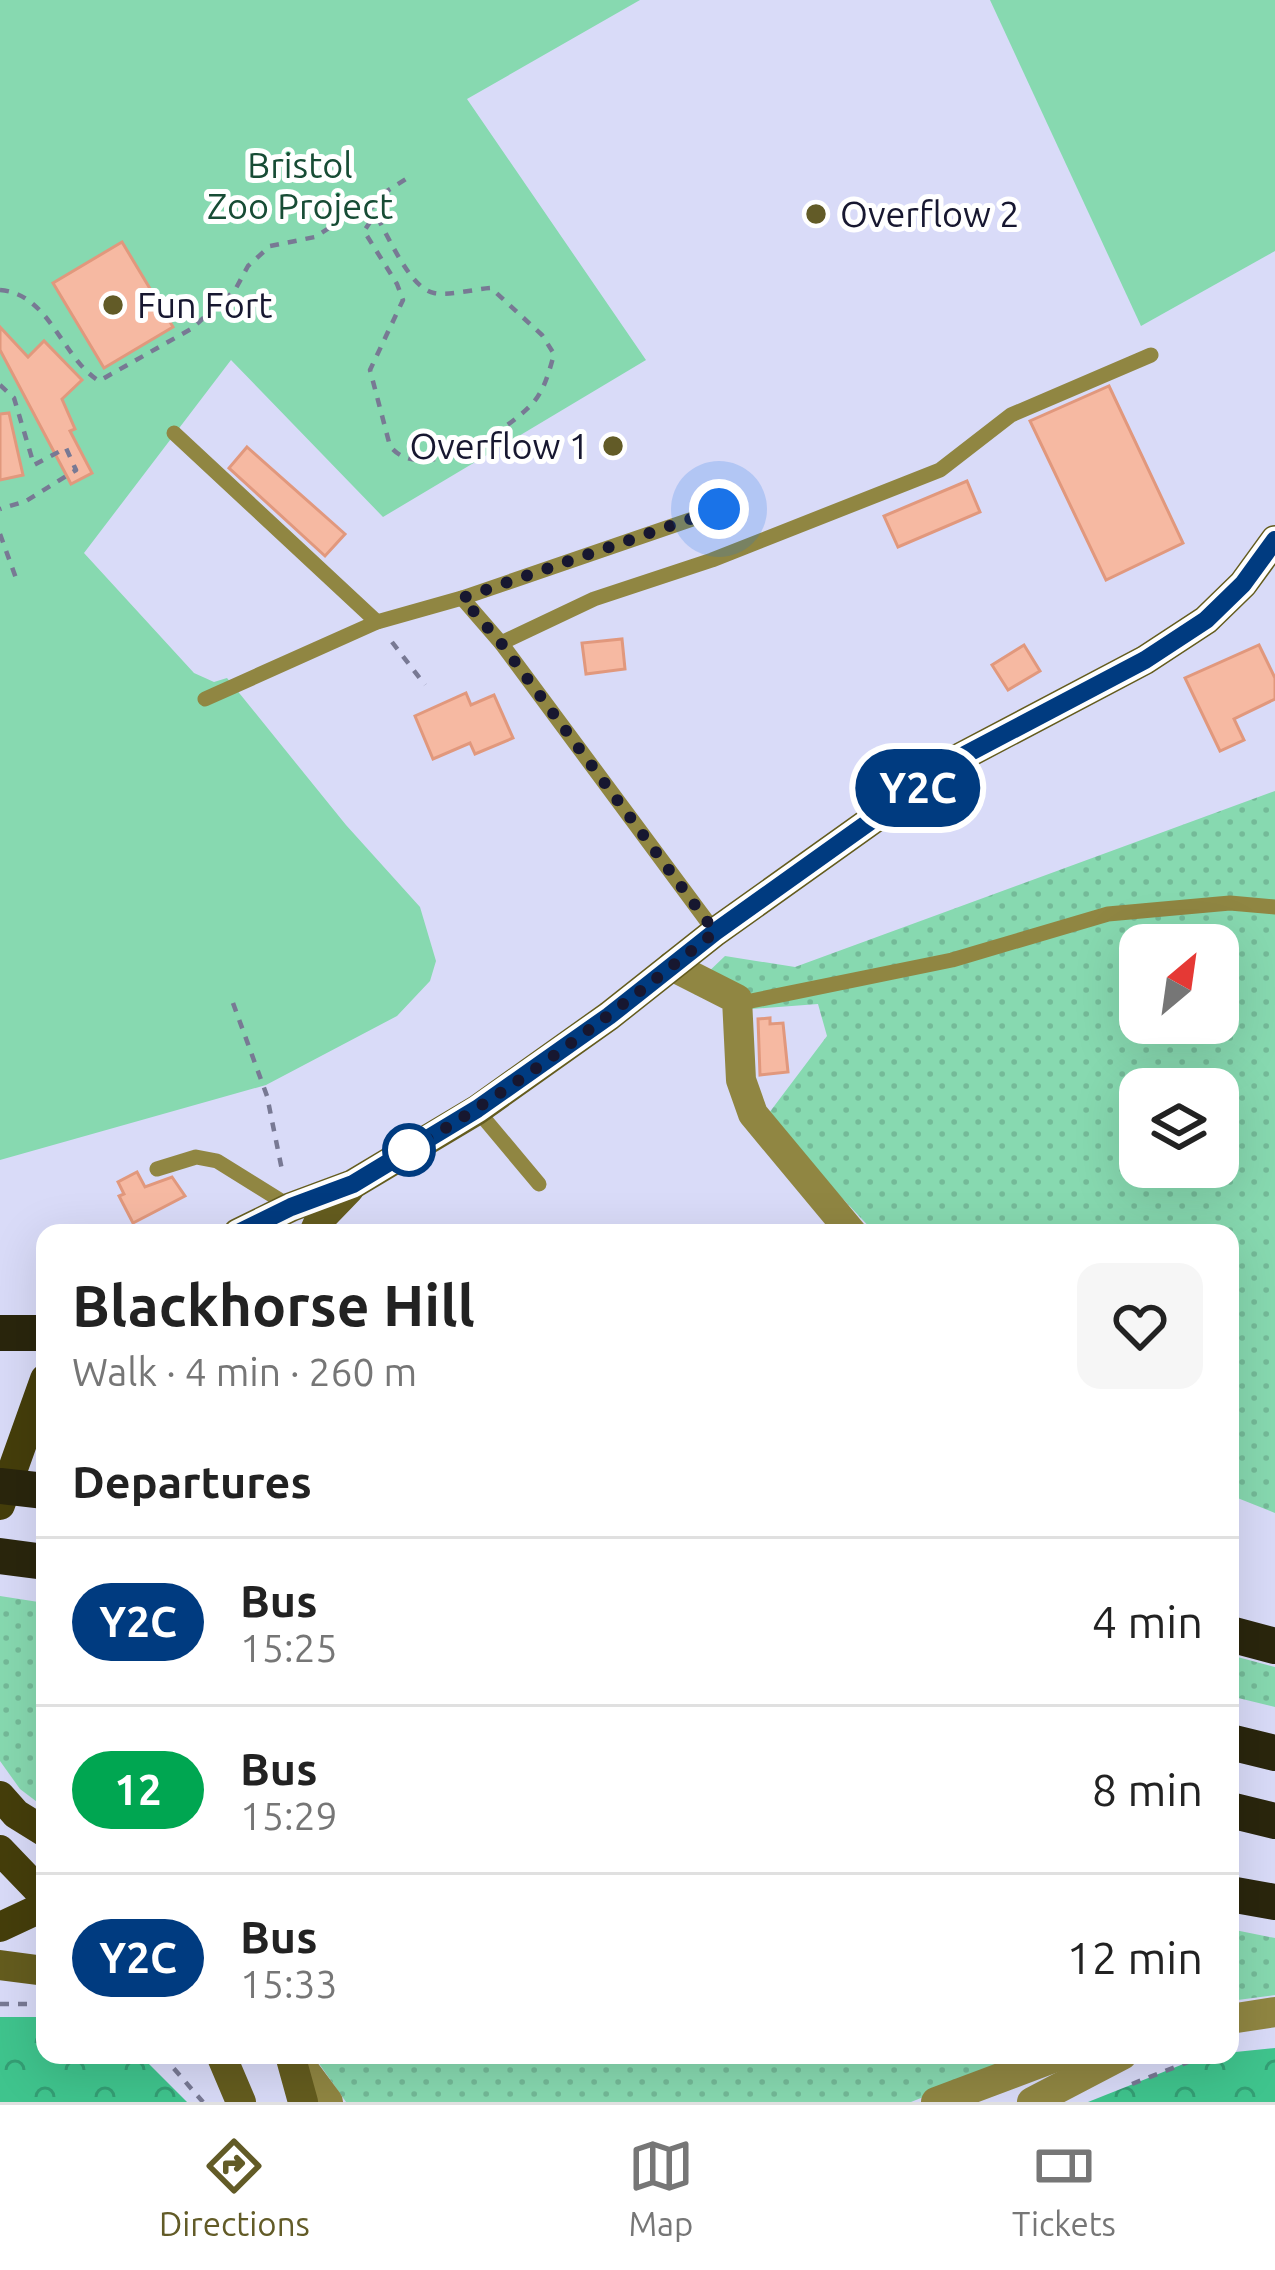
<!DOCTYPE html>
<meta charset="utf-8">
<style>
:root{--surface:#fff;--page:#f6f6f6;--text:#222;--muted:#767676;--line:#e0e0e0;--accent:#625b27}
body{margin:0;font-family:Ubuntu,sans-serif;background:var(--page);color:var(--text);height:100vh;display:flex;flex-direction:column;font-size:45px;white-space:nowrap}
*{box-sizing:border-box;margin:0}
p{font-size:39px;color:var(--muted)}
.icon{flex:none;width:66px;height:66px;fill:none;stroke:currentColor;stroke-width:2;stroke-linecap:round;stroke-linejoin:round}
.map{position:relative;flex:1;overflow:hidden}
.side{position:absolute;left:36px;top:1224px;width:1203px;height:840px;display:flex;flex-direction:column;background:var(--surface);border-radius:24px;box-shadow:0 12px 48px #0002}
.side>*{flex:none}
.badge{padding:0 24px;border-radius:39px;font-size:42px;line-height:78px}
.needle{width:78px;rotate:29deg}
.tools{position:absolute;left:1119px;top:924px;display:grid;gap:24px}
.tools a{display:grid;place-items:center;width:120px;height:120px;border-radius:24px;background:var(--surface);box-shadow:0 12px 48px #0002;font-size:60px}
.you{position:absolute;width:60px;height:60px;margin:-30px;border:9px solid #fff;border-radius:50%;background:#1a73e8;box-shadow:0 0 0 18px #1a73e833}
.map>.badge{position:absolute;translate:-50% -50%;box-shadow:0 0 0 6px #fff}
h2{padding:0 36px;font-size:45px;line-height:108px}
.round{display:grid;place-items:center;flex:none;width:126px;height:126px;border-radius:24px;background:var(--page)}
.summary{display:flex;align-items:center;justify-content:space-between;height:204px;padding:0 36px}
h1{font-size:57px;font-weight:700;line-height:90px}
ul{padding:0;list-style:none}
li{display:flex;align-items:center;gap:36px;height:168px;padding:0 36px;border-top:3px solid var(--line)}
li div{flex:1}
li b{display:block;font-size:45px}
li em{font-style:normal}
li .badge{min-width:132px;font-weight:700;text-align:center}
.tabs{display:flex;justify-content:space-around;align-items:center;height:168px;border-top:3px solid var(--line);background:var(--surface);font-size:33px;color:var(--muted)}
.tabs a{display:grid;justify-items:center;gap:6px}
.tabs .selected{color:var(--accent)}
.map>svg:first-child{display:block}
.grass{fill:url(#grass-dots);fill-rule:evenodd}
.forest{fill:url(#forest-crowns)}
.park{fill:#87d9b0}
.building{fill:#f6b9a2;stroke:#e1987d;stroke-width:3}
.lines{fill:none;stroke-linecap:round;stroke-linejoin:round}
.path{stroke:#787994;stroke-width:4.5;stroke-dasharray:9 9;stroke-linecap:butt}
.lane{stroke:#908642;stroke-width:15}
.street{stroke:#908642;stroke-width:30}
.secondary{stroke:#645c1e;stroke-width:30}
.primary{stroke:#453e0b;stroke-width:30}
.highway{stroke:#2a260d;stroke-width:36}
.line-casing{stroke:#fff;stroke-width:27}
.line{stroke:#003b80;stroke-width:18}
.walk{stroke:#171730;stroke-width:12;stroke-dasharray:0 21.6}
.poi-dot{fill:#625b27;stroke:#fff;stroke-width:4.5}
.stop-dot{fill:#fff;stroke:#003b80;stroke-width:6}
.labels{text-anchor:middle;stroke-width:10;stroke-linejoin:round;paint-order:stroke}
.park-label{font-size:36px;fill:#174c35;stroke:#fff}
.poi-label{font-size:36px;fill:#171730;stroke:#fff;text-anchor:start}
</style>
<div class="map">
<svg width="1275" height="2102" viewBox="0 0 1275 2102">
<defs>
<pattern id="grass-dots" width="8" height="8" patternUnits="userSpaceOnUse" patternTransform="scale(3)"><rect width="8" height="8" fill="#87d9b0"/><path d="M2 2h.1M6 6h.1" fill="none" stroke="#74ba98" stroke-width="1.8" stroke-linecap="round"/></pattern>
<pattern id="forest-crowns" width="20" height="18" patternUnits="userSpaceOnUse" patternTransform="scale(3)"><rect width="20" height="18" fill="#3fc48d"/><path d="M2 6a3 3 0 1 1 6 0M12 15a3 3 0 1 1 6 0" fill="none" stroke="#349e74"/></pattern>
</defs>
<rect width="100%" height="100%" fill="#d9dbf8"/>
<g class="grass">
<path d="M1275,791v722l-45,-18v-262h-355l-109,-116 61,-81 -9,-32 -80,6 -44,-16 9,-17 22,-21 70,11zM1140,945h78v78h-78zM1140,1089h78v78h-78z"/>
<polygon points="0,1596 45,1603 45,1808 20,1789 0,1761"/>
<polygon points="1230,1655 1275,1667 1275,1707 1230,1696"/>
<polygon points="1230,1929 1275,1938 1275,1995 1230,2001"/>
<polygon points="313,2055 1028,2055 911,2102 346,2102"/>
</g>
<g class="forest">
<polygon points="0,2017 45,2017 45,2055 140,2055 187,2102 0,2102"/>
<polygon points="1275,2048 1275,2102 1088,2102 1206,2055"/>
</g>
<g class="park">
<polygon points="0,0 640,0 467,99 646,360 383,517 231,360 84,553 194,673 214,682 227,678 346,825 420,907 436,961 430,981 397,1016 266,1085 0,1160"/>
<polygon points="990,0 1275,0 1275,251 1141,326"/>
</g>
<g class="building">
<polygon points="122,242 173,327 104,368 53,283"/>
<polygon points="0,327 28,357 44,341 82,380 62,399 75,429 70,431 92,473 71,484 0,350"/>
<polygon points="1109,386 1183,543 1106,580 1030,421"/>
<polygon points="9,413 23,475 0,480 0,414"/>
<polygon points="247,447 345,534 325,556 229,468"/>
<polygon points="967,481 980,512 898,547 884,516"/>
<polygon points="622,639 625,669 586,674 582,643"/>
<polygon points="1024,645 1040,671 1008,690 992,665"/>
<polygon points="1259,645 1275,678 1275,699 1234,719 1244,740 1220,751 1185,678"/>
<polygon points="466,693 471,705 494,695 513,738 475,754 470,743 433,759 415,716"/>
<polygon points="770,1018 770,1024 783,1023 788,1072 760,1075 758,1019"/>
<polygon points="137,1172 145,1187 172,1177 185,1196 133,1223 119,1196 124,1194 118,1182"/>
</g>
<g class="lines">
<g class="path">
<path d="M368,202c16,22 39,86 66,91 16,3 40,-4 57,-5l51,47 12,19c-5,18 -10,38 -23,51 -26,27 -110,81 -141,41l-20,-76 33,-70 -6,-16 -33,-53 12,-18"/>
<path d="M0,290c50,4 61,67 99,91l92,-52 44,-39 13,-24 22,-20 45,-9 94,-60"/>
<polyline points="0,385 14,398 34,465 66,448 76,470 26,501 0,509"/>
<polyline points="0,534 17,581"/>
<polyline points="392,642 425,685"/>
<polyline points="233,1003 267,1096 283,1175"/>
<polyline points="0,2004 45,2004"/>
<polyline points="162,2055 203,2102"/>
<polyline points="1132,2084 1206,2055"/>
</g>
<g class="lane">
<polyline points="174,433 377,622"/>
<polyline points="462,598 719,510"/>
<polyline points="501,643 594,599 712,560 940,470 1011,415 1151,355"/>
<polyline points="205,699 377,622 462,598 501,643 715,932"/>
<polyline points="737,999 746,1002 952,960 1108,914 1230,903 1275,907"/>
<polyline points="477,1110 539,1184"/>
<polyline points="157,1169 196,1157 217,1161 291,1207"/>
</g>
<g class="street">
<polyline points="672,966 737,999 741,1080 753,1114 852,1233"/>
<polyline points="1230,2019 1275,2012"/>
<polyline points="293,2055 328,2102"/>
<polyline points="936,2102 1061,2055"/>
<polyline points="1032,2102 1122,2055"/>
</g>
<g class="secondary">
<polyline points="238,1233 291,1207 353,1184 477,1110 609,1016 715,932 959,758 1145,660 1206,620 1243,584 1275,540"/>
<polyline points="314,1233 320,1219 349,1189"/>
<polyline points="0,1965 45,1971"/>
<polyline points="221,2055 241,2102"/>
<polyline points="290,2055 303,2102"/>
</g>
<g class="primary">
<polyline points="0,1505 45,1379"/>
<polyline points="0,1796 16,1814 45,1832"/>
<polyline points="0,1850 45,1897"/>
<polyline points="0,1927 45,1906"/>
</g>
<g class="highway">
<polyline points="0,1333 45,1333"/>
<polyline points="0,1486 45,1491"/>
<polyline points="0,1556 45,1562"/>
<polyline points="1230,1634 1275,1646"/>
<polyline points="1230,1742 1275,1753"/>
<polyline points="1230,1810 1275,1821"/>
<polyline points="1230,1894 1275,1902"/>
</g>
</g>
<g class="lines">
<defs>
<polyline id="line" points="238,1233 291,1207 353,1184 477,1109 609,1016 715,932 959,758 1145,660 1206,620 1243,584 1275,540"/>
</defs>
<use href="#line" class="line-casing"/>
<use href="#line" class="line"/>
<path class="walk" d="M409,1150c109,-63 208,-140 306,-218l-214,-289 -39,-45 257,-89"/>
</g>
<g class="poi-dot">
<circle cx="816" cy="214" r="12"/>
<circle cx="113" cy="305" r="12"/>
<circle cx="613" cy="446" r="12"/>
</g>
<circle class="stop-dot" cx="409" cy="1150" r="24"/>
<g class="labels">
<g class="park-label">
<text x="300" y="178">Bristol<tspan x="300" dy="41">Zoo Project</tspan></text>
</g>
<g class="poi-label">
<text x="840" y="227">Overflow 2</text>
<text x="137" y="318">Fun Fort</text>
<text x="589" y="459" text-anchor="end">Overflow 1</text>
</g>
</g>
</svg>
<div class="tools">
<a><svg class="needle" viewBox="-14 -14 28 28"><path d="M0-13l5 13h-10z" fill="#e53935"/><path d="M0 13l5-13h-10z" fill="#767676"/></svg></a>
<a><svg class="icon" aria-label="layers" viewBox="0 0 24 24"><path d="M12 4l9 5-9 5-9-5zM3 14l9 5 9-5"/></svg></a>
</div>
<div class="you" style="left:719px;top:509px"></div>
<b class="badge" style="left:918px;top:788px;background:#003b80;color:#fff">Y2C</b>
<section class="side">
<div class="summary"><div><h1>Blackhorse Hill</h1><p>Walk · 4 min · 260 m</p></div><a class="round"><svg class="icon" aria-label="heart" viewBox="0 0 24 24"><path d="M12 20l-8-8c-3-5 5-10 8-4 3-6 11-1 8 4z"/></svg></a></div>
<h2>Departures</h2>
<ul>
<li><span class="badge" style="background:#003b80;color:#fff">Y2C</span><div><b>Bus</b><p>15:25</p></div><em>4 min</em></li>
<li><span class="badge" style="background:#00a651;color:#fff">12</span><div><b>Bus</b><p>15:29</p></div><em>8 min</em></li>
<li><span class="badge" style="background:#003b80;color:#fff">Y2C</span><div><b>Bus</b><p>15:33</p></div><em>12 min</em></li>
</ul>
</section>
</div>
<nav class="tabs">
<a class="selected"><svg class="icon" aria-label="directions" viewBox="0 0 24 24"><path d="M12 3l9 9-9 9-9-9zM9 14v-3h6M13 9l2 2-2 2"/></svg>Directions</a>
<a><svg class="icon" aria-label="map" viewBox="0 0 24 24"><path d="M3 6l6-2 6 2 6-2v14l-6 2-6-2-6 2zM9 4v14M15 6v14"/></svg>Map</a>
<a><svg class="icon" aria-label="tickets" viewBox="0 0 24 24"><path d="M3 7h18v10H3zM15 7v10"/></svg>Tickets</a>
</nav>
